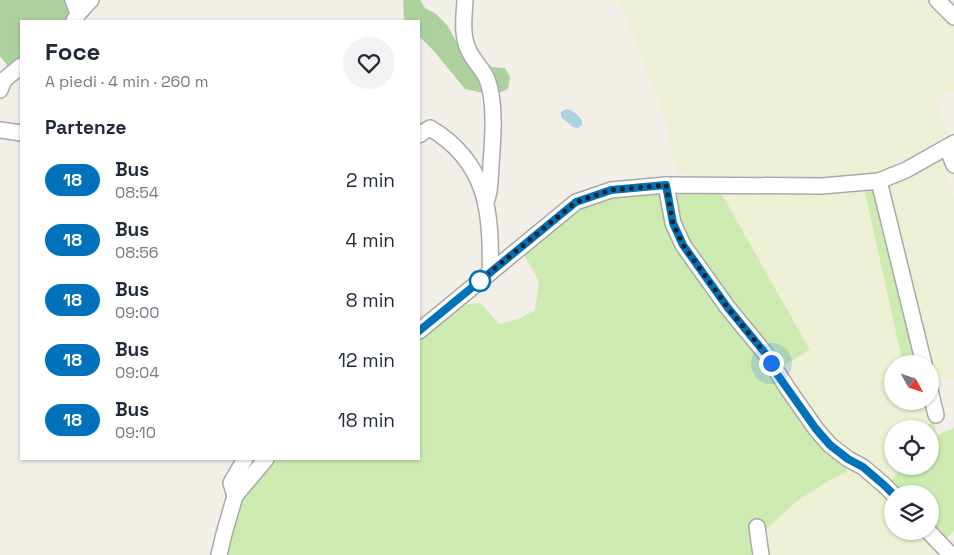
<!DOCTYPE html>
<html lang="it">
<meta charset="utf-8">
<style>
:root{--surface:#fff;--page:#f2f2f3;--text:#1f2937;--muted:#747a83}
body{margin:0;font-family:"Space Grotesk",sans-serif;background:var(--page);color:var(--text);height:100vh;display:flex;flex-direction:column;font-size:19px;white-space:nowrap}
*{box-sizing:border-box;margin:0}
p{font-size:16px;color:var(--muted)}
.icon{flex:none;width:28px;height:28px;fill:none;stroke:currentColor;stroke-width:2;stroke-linecap:round;stroke-linejoin:round}
.map{position:relative;flex:1;overflow:hidden}
.drawer{position:absolute;left:20px;top:20px;width:400px;height:440px;display:flex;flex-direction:column;background:var(--surface);border-radius:0px;box-shadow:0 1px 4px #0004}
.drawer>*{flex:none}
.badge{padding:0 10px;border-radius:16px;font-size:18px;line-height:32px}
.needle{width:32px;rotate:130deg}
.buttons{position:absolute;left:884px;top:355px;display:grid;gap:10px}
.buttons a{display:grid;place-items:center;width:55px;height:55px;border-radius:50%;background:var(--surface);box-shadow:0 1px 4px #0004;font-size:25px}
.you{position:absolute;width:25px;height:25px;margin:-12px;border:4px solid #fff;border-radius:50%;background:#1a73e8;box-shadow:0 0 0 8px #1a73e833}
.map>.badge{position:absolute;translate:-50% -50%;box-shadow:0 0 0 2px #fff}
h2{padding:0 25px;font-size:19px;line-height:45px}
.round{display:grid;place-items:center;flex:none;width:52px;height:52px;border-radius:26px;background:var(--page)}
.head{display:flex;align-items:center;justify-content:space-between;height:85px;padding:0 25px}
h1{font-size:24px;font-weight:600;line-height:38px}
ul{padding:0;list-style:none}
li{display:flex;align-items:center;gap:15px;height:60px;padding:0 25px}
li div{flex:1}
li b{display:block;font-size:19px}
li em{font-style:normal}
li .badge{min-width:55px;font-weight:700;text-align:center}
.map>svg:first-child{display:block}
.farmland{fill:#eef0d5}
.grass{fill:#cdebb0}
.forest{fill:#add19e}
.water{fill:#aad3df}
.lines{fill:none;stroke-linecap:round;stroke-linejoin:round}
.minor-casing{stroke:#a9a9a9;stroke-width:18}
.minor{stroke:#fff;stroke-width:15}
.line-casing{stroke:#fff;stroke-width:11}
.line{stroke:#0072bc;stroke-width:8}
.walk{stroke:#222;stroke-width:5;stroke-dasharray:0 9}
.stop-dot{fill:#fff;stroke:#0072bc;stroke-width:2.5}
</style>
<div class="map">
<svg width="954" height="555" viewBox="0 0 954 555">
<rect width="100%" height="100%" fill="#f2efe9"/>
<g class="farmland">
<polygon points="617,0 931,0 952,21 954,30 954,91 933,97 950,135 878,173 819,178 677,174 664,114 626,17"/>
<polygon points="940,156 954,197 954,378 949,380 930,374 930,364 883,184"/>
<polygon points="864,188 903,364 892,364 892,401 927,401 933,422 920,429 892,429 892,466 906,466 882,488 892,499 892,531 921,531 945,555 767,555 762,533 797,501 830,480 848,471 853,456 839,447 818,422 781,367 810,350 720,191"/>
</g>
<g class="grass">
<polygon points="876,186 918,364 903,364 864,188"/>
<polygon points="720,191 810,350 781,367 690,244 676,207 678,195 683,192"/>
<polygon points="648,192 660,195 671,230 759,356 772,379 823,447 848,471 830,480 797,501 762,533 757,555 225,555 240,503 265,466 274,459 419,459 419,340 460,305 481,303 499,324 519,319 535,310 539,282 524,254 572,215 595,202 620,193"/>
<polygon points="933,422 937,435 954,428 954,531 946,539 930,524 930,494 902,494 890,481 906,466 930,466 930,429 920,429"/>
</g>
<g class="forest">
<polygon points="0,0 71,0 72,15 68,21 21,21 21,62 10,69 0,56"/>
<polygon points="403,0 420,0 425,8 436,14 447,25 460,48 477,56 492,67 505,68 510,77 508,89 501,92 484,93 465,89 433,50 419,36 419,21 406,21 404,19"/>
</g>
<path class="water" d="M566,109c7,1 17,8 16,16l-4,3 -5,-1 -12,-10v-5z"/>
<g class="lines">
<defs>
<g id="minor">
<polyline points="73,0 78,14 74,21"/>
<path d="M465,0c-1,18 -4,37 5,53 5,9 13,17 17,26 9,23 6,60 4,85 -1,12 0,27 -5,38"/>
<polyline points="937,0 954,17"/>
<polyline points="78,14 91,0"/>
<polyline points="0,90 4,80 21,66"/>
<polyline points="0,130 21,133"/>
<path d="M419,135l11,-7c57,34 62,84 60,145"/>
<polyline points="947,148 954,165"/>
<polyline points="879,181 924,364"/>
<polyline points="666,185 673,223 683,245 728,308 765,353 788,389 816,429 830,445 848,459 863,467 884,485 893,494"/>
<polyline points="419,331 576,202 611,190 666,185 822,186 879,181 906,170 954,143"/>
<polyline points="930,390 936,415"/>
<polyline points="235,496 231,483 245,459"/>
<polyline points="757,527 761,555"/>
<polyline points="928,531 951,555"/>
<polyline points="219,555 224,534 235,496 266,459"/>
</g>
</defs>
<use href="#minor" class="minor-casing"/>
<use href="#minor" class="minor"/>
</g>
<g class="lines">
<defs>
<polyline id="line" points="419,331 576,202 611,190 666,185 673,223 683,245 728,308 765,353 777,374 816,429 830,445 848,459 863,467 884,485 893,494"/>
</defs>
<use href="#line" class="line-casing"/>
<use href="#line" class="line"/>
<polyline class="walk" points="480,281 477,283 576,202 611,190 666,185 673,223 683,245 728,308 765,353 771,363"/>
</g>
<circle class="stop-dot" cx="480" cy="281" r="10"/>
</svg>
<div class="buttons">
<a><svg class="needle" viewBox="-14 -14 28 28"><path d="M0-13l5 13h-10z" fill="#e53935"/><path d="M0 13l5-13h-10z" fill="#747a83"/></svg></a>
<a><svg class="icon" aria-label="locate" viewBox="0 0 24 24"><circle cx="12" cy="12" r="6"/><path d="M12 2v4M12 18v4M2 12h4M18 12h4"/></svg></a>
<a><svg class="icon" aria-label="layers" viewBox="0 0 24 24"><path d="M12 4l9 5-9 5-9-5zM3 14l9 5 9-5"/></svg></a>
</div>
<div class="you" style="left:771px;top:363px"></div>
<section class="drawer">
<div class="head"><div><h1>Foce</h1><p>A piedi · 4 min · 260 m</p></div><a class="round"><svg class="icon" aria-label="heart" viewBox="0 0 24 24"><path d="M12 20l-8-8c-3-5 5-10 8-4 3-6 11-1 8 4z"/></svg></a></div>
<h2>Partenze</h2>
<ul>
<li><span class="badge" style="background:#0072bc;color:#fff">18</span><div><b>Bus</b><p>08:54</p></div><em>2 min</em></li>
<li><span class="badge" style="background:#0072bc;color:#fff">18</span><div><b>Bus</b><p>08:56</p></div><em>4 min</em></li>
<li><span class="badge" style="background:#0072bc;color:#fff">18</span><div><b>Bus</b><p>09:00</p></div><em>8 min</em></li>
<li><span class="badge" style="background:#0072bc;color:#fff">18</span><div><b>Bus</b><p>09:04</p></div><em>12 min</em></li>
<li><span class="badge" style="background:#0072bc;color:#fff">18</span><div><b>Bus</b><p>09:10</p></div><em>18 min</em></li>
</ul>
</section>
</div>
